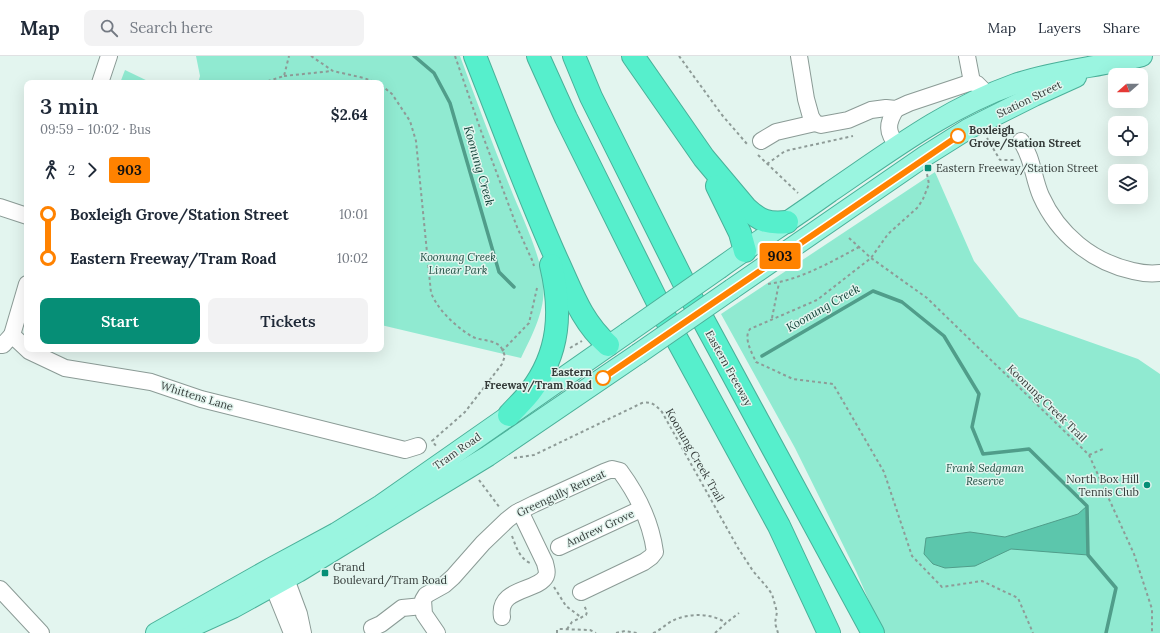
<!DOCTYPE html>
<meta charset="utf-8">
<style>
:root{--surface:#fff;--page:#f2f2f3;--text:#1f2937;--muted:#747a83;--line:#e0e1e3;--accent:#068e76}
body{margin:0;font-family:Lora,serif;background:var(--page);color:var(--text);height:100vh;display:flex;flex-direction:column;font-size:15px;white-space:nowrap}
*{box-sizing:border-box;margin:0}
p{font-size:13px;color:var(--muted)}
.icon{flex:none;width:22px;height:22px;fill:none;stroke:currentColor;stroke-width:2;stroke-linecap:round;stroke-linejoin:round}
.map{position:relative;flex:1;overflow:hidden}
.details{position:absolute;left:24px;top:24px;width:360px;height:272px;display:flex;flex-direction:column;background:var(--surface);border-radius:8px;box-shadow:0 4px 16px #0002}
.details>*{flex:none}
.badge{padding:0 8px;border-radius:3px;font-size:14px;line-height:26px}
.needle{width:26px;rotate:249deg}
.fabs{position:absolute;left:1108px;top:12px;display:grid;gap:8px}
.fabs a{display:grid;place-items:center;width:40px;height:40px;border-radius:8px;background:var(--surface);box-shadow:0 4px 16px #0002;font-size:20px}
.map>.badge{position:absolute;translate:-50% -50%;box-shadow:0 0 0 2px #fff}
.legs{display:flex;align-items:center;gap:6px;height:44px;padding:0 16px;font-size:13px}
.legs p{margin-inline-start:auto}
.headline{display:flex;align-items:center;justify-content:space-between;height:68px;padding:0 16px}
h1{font-size:22px;font-weight:600;line-height:30px}
.primary-button{display:flex;gap:8px;margin-top:auto;padding:8px 16px}
.primary-button a{flex:1;height:46px;border-radius:8px;background:var(--accent);color:#fff;font-size:16px;font-weight:600;line-height:46px;text-align:center}
.primary-button a+a{background:var(--page);color:var(--text)}
ul{padding:0 16px;list-style:none}
li{display:flex;align-items:center;gap:14px;height:44px;font-size:15px}
li i{display:grid;place-items:center;width:6px;height:100%;margin:0 5px;background:currentColor}
li i::after{content:'';width:10px;height:10px;margin:-5px;border:3px solid;border-radius:50%;background:var(--surface)}
li p{margin-inline-start:auto}
li:first-child i{background:linear-gradient(#0000 50%,currentColor 0)}
li:last-child i{background:linear-gradient(currentColor 50%,#0000 0)}
header{display:flex;align-items:center;gap:24px;box-sizing:border-box;height:56px;padding:0 20px;background:var(--surface);border-bottom:1px solid var(--line)}
header strong{font-size:19px}
nav{display:flex;gap:22px;margin-inline-start:auto;font-size:14px}
.search{width:280px;height:36px;background:var(--page);display:flex;align-items:center;gap:10px;box-sizing:border-box;padding:0 14px;border-radius:8px;color:var(--muted);font-size:15px}
.map>svg:first-child{display:block}
.green{fill:#90ead1}
.water{fill:#5cc6ac;stroke:#509d8a}
.lines{fill:none;stroke-linecap:round;stroke-linejoin:round}
.stream{stroke:#509d8a;stroke-width:3.5}
.minor-casing{stroke:#8b9b96;stroke-width:18}
.major-casing{stroke:#4ab099;stroke-width:22}
.highway-casing{stroke:#4ab099;stroke-width:24}
.path{stroke:#8e9b97;stroke-width:2;stroke-dasharray:3 3;stroke-linecap:butt}
.minor{stroke:#fff;stroke-width:16}
.major{stroke:#9af5e0;stroke-width:20}
.highway{stroke:#56efcc;stroke-width:22}
.major-bridge-casing{stroke:#4ab099;stroke-width:22;stroke-linecap:butt}
.major-bridge{stroke:#9af5e0;stroke-width:20}
.line-1-casing{stroke:#fff;stroke-width:9}
.line-1{stroke:#ff8200;stroke-width:6}
.stop-1-dot{fill:#fff;stroke:#ff8200;stroke-width:2}
.poi-dot{fill:#068e76;stroke:#e3f5ef;stroke-width:1.5}
.labels{text-anchor:middle;stroke-width:3;stroke-linejoin:round;paint-order:stroke}
.street-label{font-size:11px;fill:#353c3a;stroke:#e3f5ef}
.stop-label{font-size:11px;font-weight:bold;fill:#353c3a;stroke:#e3f5ef;text-anchor:start}
.poi-label{font-size:11px;fill:#353c3a;stroke:#e3f5ef;text-anchor:start}
.park-label{font-size:11px;font-style:italic;fill:#1e4c41;stroke:#e3f5ef}
.water-label{font-size:12px;font-style:italic;fill:#0d3e33;stroke:#e3f5ef}
</style>
<header>
<strong>Map</strong>
<div class="search"><svg class="icon" aria-label="search" viewBox="0 0 24 24"><circle cx="10" cy="10" r="6"/><path d="M15 15l6 6"/></svg>Search here</div>
<nav><a>Map</a><a>Layers</a><a>Share</a></nav>
</header>
<div class="map">
<svg width="1160" height="577" viewBox="0 0 1160 577">
<rect width="100%" height="100%" fill="#e3f5ef"/>
<g class="green">
<path d="M196,0h264c16,44 32,87 50,131 11,28 29,63 33,94 4,27 -11,54 -22,77l-140,-33v-242h-183l2,-7z"/>
<polygon points="125,14 152,27 120,27"/>
<polygon points="935,116 974,205 1019,261 1138,303 1160,318 1160,577 883,577 856,515 795,392 721,258"/>
</g>
<polygon class="water" points="1087,450 1088,499 1011,493 975,510 945,512 933,508 924,498 926,482 970,476 1005,481 1078,458"/>
<g class="lines">
<g class="stream">
<polyline points="414,0 434,17 450,47 499,216 514,231"/>
<polyline points="762,300 873,235 902,246 944,280 979,338 972,371 983,398 1029,393 1087,450 1088,499 1116,532 1106,577"/>
</g>
<defs>
<g id="minor">
<polyline points="799,0 806,43 811,61 815,67 821,69 848,64 871,54 886,52 896,53 909,47 972,26 977,28 988,39"/>
<polyline points="967,0 972,26"/>
<polyline points="100,27 109,0"/>
<path d="M896,53c-9,14 -10,24 2,36"/>
<polyline points="761,85 776,76 815,67"/>
<path d="M1021,85c12,17 12,37 20,55 17,38 51,66 92,75 8,2 18,3 27,2"/>
<polyline points="0,151 27,160"/>
<polyline points="12,279 27,228"/>
<polyline points="0,289 3,289 12,279 29,295 65,312 151,326 201,343 405,394 418,390"/>
<polyline points="559,491 641,453"/>
<polyline points="286,523 299,558 303,577"/>
<polyline points="273,530 292,577"/>
<polyline points="0,533 41,577"/>
<path d="M502,561c-5,-30 36,-25 44,-41 2,-4 0,-8 -1,-13l-25,-52"/>
<polyline points="372,572 381,568 402,552 423,550"/>
<path d="M437,577l-13,-19 -1,-14 3,-5 18,-10 9,-8 30,-34 24,-23 9,-7 18,-9 70,-32 8,-3 8,2c17,23 31,52 35,81l-4,5 -7,5 -63,30"/>
</g>
<g id="major">
<path d="M720,212c36,-26 74,-50 110,-76 59,-40 117,-84 185,-108 41,-14 85,-17 127,-28"/>
<polyline points="732,233 925,100 968,73 1034,40 1076,21"/>
<polyline points="180,576 233,552 298,516 488,400 638,298"/>
<polyline points="156,577 273,511 336,477 381,449 627,277"/>
</g>
<g id="highway">
<path d="M475,0c27,68 52,137 82,204 15,32 24,61 51,85"/>
<polyline points="538,0 566,62 667,265 779,470 829,577"/>
<polyline points="574,0 591,41 693,245 873,577"/>
<path d="M633,0l71,102 42,50c14,13 22,16 41,14"/>
<polyline points="717,130 740,177 745,195"/>
<path d="M509,359c7,-8 15,-15 21,-23 30,-39 32,-81 21,-127"/>
</g>
</defs>
<use href="#minor" class="minor-casing"/>
<use href="#major" class="major-casing"/>
<use href="#highway" class="highway-casing"/>
<g class="path">
<polyline points="311,0 333,15 364,22 377,27"/>
<polyline points="455,0 481,75 517,171 532,204 534,210"/>
<polyline points="679,0 722,59 747,88"/>
<polyline points="284,20 332,15"/>
<polyline points="262,27 284,20 289,0"/>
<path d="M381,29l11,9 18,27 6,20 15,152c8,18 23,32 40,43 8,5 21,3 29,10 2,2 4,8 5,10l-3,8 -37,48 -33,29 5,6"/>
<polyline points="987,82 1000,104 1016,104"/>
<polyline points="758,99 798,137"/>
<polyline points="767,108 785,95 853,80"/>
<path d="M927,118l2,10 -6,15 -5,8 -30,27 -17,24 -54,42 -67,29c-7,9 2,24 6,33l37,17 40,5 51,88 28,84 30,31 40,-6 36,17 15,35"/>
<polyline points="849,182 871,202 927,242 1089,399 1134,498 1152,553 1152,577"/>
<path d="M768,228c32,-4 63,-22 91,-37"/>
<polyline points="772,262 779,227"/>
<polyline points="570,292 582,285"/>
<polyline points="502,295 529,267 537,232"/>
<polyline points="1089,399 1103,393"/>
<path d="M514,402l20,-3 108,-52c9,-2 14,2 20,9l76,136 15,23 13,15 6,8 5,18 -2,11 3,10"/>
<polyline points="479,424 500,452"/>
<path d="M512,480c4,10 7,22 18,27"/>
<polyline points="554,531 566,550 582,562"/>
<polyline points="567,573 572,566 586,559 587,556 584,549"/>
<polyline points="557,577 557,574 559,573 590,574 596,577"/>
<polyline points="616,577 625,575 637,577"/>
<path d="M653,577c8,-3 14,-10 21,-13 16,-7 38,-7 52,3"/>
<polyline points="715,577 726,567 739,557"/>
</g>
<use href="#minor" class="minor"/>
<use href="#major" class="major"/>
<use href="#highway" class="highway"/>
<defs>
<g id="major-bridge">
<polyline points="627,277 720,212"/>
<polyline points="638,298 732,233"/>
</g>
</defs>
<use href="#major-bridge" class="major-bridge-casing"/>
<use href="#major-bridge" class="major-bridge"/>
</g>
<g class="lines">
<defs>
<polyline id="line-1" points="603,322 958,80"/>
</defs>
<use href="#line-1" class="line-1-casing"/>
<use href="#line-1" class="line-1"/>
</g>
<g class="stop-1-dot">
<circle cx="958" cy="80" r="7"/>
<circle cx="603" cy="322" r="7"/>
</g>
<g class="poi-dot">
<rect x="924" y="108" width="8" height="8" rx="2"/>
<circle cx="1147" cy="429" r="4"/>
<rect x="321" y="513" width="8" height="8" rx="2"/>
</g>
<g class="labels">
<g class="street-label">
<text transform="translate(1029 43) rotate(-26)" y="4">Station Street</text>
<text transform="translate(729 312) rotate(61)" y="4">Eastern Freeway</text>
<text transform="translate(197 340) rotate(17)" y="4">Whittens Lane</text>
<text transform="translate(1047 347) rotate(44)" y="4">Koonung Creek Trail</text>
<text transform="translate(457 395) rotate(-35)" y="4">Tram Road</text>
<text transform="translate(695 399) rotate(60)" y="4">Koonung Creek Trail</text>
<text transform="translate(561 437) rotate(-25)" y="4">Greengully Retreat</text>
<text transform="translate(600 472) rotate(-25)" y="4">Andrew Grove</text>
</g>
<g class="stop-label">
<text x="969" y="78">Boxleigh<tspan x="969" dy="13">Grove/Station Street</tspan></text>
<text x="592" y="320" text-anchor="end">Eastern<tspan x="592" dy="13">Freeway/Tram Road</tspan></text>
</g>
<g class="poi-label">
<text x="936" y="116">Eastern Freeway/Station Street</text>
<text x="1139" y="427" text-anchor="end">North Box Hill<tspan x="1139" dy="13">Tennis Club</tspan></text>
<text x="333" y="515">Grand<tspan x="333" dy="13">Boulevard/Tram Road</tspan></text>
</g>
<g class="park-label">
<text x="458" y="205">Koonung Creek<tspan x="458" dy="13">Linear Park</tspan></text>
<text x="985" y="416">Frank Sedgman<tspan x="985" dy="13">Reserve</tspan></text>
</g>
<g class="water-label">
<text transform="translate(479 110) rotate(74)" y="4">Koonung Creek</text>
<text transform="translate(823 252) rotate(-30)" y="4">Koonung Creek</text>
</g>
</g>
</svg>
<div class="fabs">
<a><svg class="needle" viewBox="-14 -14 28 28"><path d="M0-13l5 13h-10z" fill="#e53935"/><path d="M0 13l5-13h-10z" fill="#747a83"/></svg></a>
<a><svg class="icon" aria-label="locate" viewBox="0 0 24 24"><circle cx="12" cy="12" r="6"/><path d="M12 2v4M12 18v4M2 12h4M18 12h4"/></svg></a>
<a><svg class="icon" aria-label="layers" viewBox="0 0 24 24"><path d="M12 4l9 5-9 5-9-5zM3 14l9 5 9-5"/></svg></a>
</div>
<b class="badge" style="left:780px;top:200px;background:#ff8200;color:#111">903</b>
<section class="details">
<div class="headline"><div><h1>3 min</h1><p>09:59 – 10:02 · Bus</p></div><b>$2.64</b></div>
<div class="legs"><svg class="icon" aria-label="walk" viewBox="0 0 24 24"><circle cx="13" cy="4" r="2"/><path d="M13 8l-2 6 4 7M11 14l-3 7M7 12l3-4h3l4 4"/></svg>2<svg class="icon" aria-label="forward" viewBox="0 0 24 24"><path d="M9 5l7 7-7 7"/></svg><b class="badge" style="background:#ff8200;color:#111">903</b></div>
<ul>
<li><i style="color:#ff8200"></i><b>Boxleigh Grove/Station Street</b><p>10:01</p></li>
<li><i style="color:#ff8200"></i><b>Eastern Freeway/Tram Road</b><p>10:02</p></li>
</ul>
<div class="primary-button"><a>Start</a><a>Tickets</a></div>
</section>
</div>
